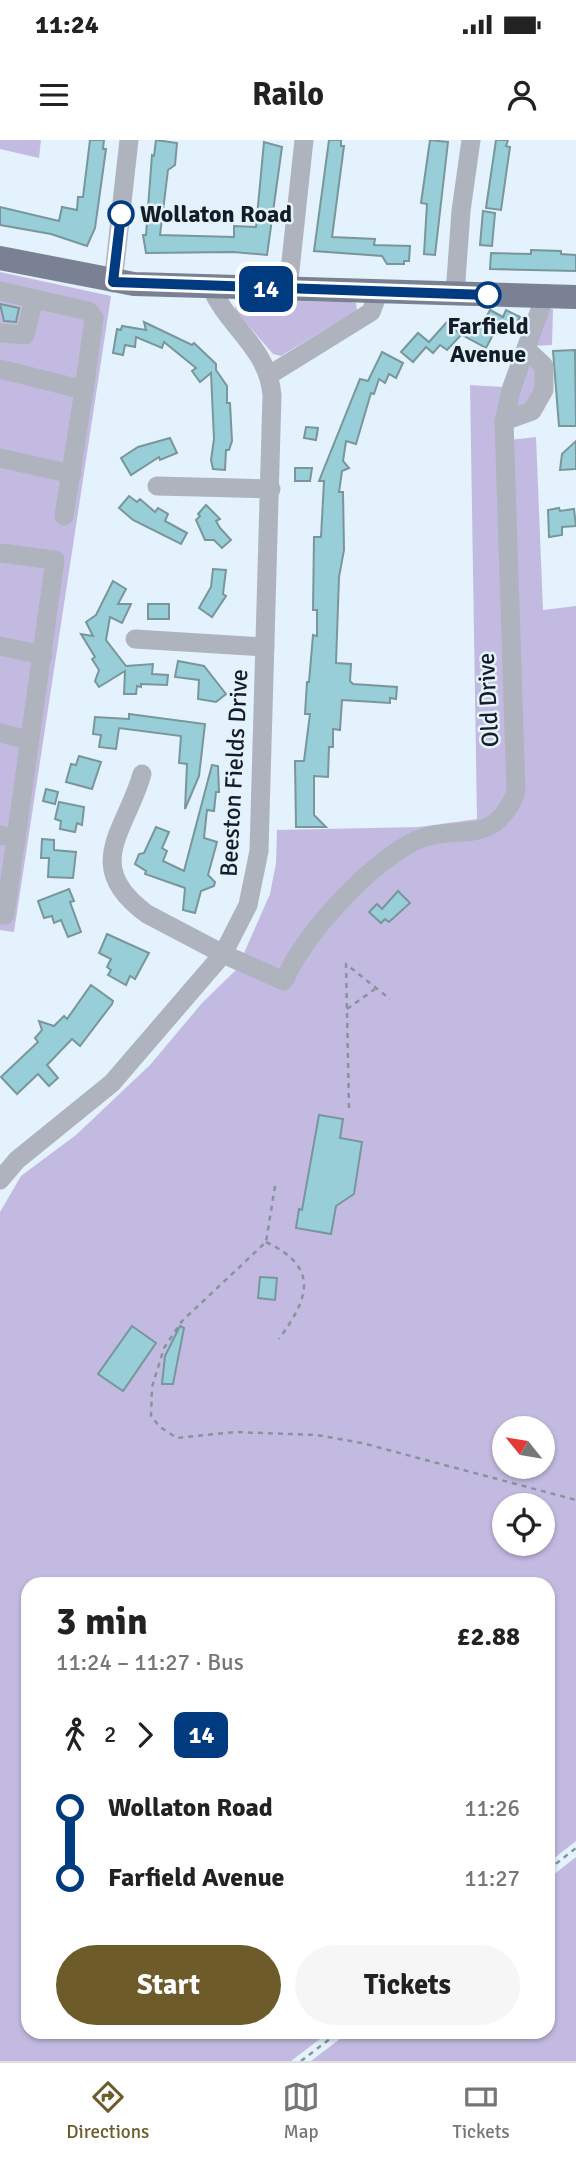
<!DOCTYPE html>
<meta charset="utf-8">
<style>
:root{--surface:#fff;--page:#f6f6f6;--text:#222;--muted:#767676;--line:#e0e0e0;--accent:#6d5c2a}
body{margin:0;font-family:Signika,sans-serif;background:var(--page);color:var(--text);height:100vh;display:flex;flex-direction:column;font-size:26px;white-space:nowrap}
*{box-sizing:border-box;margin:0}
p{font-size:23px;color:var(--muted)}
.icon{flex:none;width:38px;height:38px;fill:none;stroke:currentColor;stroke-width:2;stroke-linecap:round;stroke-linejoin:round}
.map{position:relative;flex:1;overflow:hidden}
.drawer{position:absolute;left:21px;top:1437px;width:534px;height:462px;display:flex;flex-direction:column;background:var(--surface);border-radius:21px;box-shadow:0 2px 5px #0004}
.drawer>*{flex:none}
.badge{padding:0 14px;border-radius:10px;font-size:24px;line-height:46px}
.needle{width:46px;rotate:300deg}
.fabs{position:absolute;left:492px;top:1276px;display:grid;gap:14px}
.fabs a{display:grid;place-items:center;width:63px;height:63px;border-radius:50%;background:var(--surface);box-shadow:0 2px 5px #0004;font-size:35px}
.map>.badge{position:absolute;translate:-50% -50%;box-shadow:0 0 0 4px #fff}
.legs{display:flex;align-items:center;gap:10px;height:77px;padding:0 35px;font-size:23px}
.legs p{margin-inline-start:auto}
.overview{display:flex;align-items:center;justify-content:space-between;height:119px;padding:0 35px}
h1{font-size:38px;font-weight:700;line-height:52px}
.primary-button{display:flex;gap:14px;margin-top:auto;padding:14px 35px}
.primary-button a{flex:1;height:80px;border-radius:42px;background:var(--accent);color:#fff;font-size:28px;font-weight:700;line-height:80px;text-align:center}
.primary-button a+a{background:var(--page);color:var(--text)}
ul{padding:0 35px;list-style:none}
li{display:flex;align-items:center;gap:24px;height:70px;font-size:26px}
li i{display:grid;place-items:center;width:10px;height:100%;margin:0 9px;background:currentColor}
li i::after{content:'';width:18px;height:18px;margin:-9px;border:5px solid;border-radius:50%;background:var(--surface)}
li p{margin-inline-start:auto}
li:first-child i{background:linear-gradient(#0000 50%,currentColor 0)}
li:last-child i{background:linear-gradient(currentColor 50%,#0000 0)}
.status{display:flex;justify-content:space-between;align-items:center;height:49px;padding:0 35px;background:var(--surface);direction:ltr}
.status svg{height:19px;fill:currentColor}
header{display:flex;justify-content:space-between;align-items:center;height:91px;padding:0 35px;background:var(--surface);font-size:32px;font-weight:700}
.menu{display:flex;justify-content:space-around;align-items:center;height:98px;border-top:2px solid var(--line);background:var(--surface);font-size:19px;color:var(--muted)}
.menu a{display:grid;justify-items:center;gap:4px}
.menu .active{color:var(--accent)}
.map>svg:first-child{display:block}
.green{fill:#c3bae1;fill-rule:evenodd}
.building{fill:#98ced7;stroke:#78969b;stroke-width:2}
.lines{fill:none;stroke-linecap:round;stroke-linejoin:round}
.path{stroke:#87949c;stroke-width:2.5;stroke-dasharray:5 5;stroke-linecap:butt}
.minor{stroke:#afb3be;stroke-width:19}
.major{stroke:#798193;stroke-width:24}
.line-1-casing{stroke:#fff;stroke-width:16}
.line-1{stroke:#003b80;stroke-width:10}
.stop-1-dot{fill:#fff;stroke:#003b80;stroke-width:3.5}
.labels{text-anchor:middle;stroke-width:5;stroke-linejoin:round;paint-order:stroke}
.stop-label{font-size:24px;font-weight:bold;fill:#141d23;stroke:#e3f2fd;text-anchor:start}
.street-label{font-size:24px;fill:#141d23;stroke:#e3f2fd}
</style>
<div class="status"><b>11:24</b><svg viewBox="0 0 49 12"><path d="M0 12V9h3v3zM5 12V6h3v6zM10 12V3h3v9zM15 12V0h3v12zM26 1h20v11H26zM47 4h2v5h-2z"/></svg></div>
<header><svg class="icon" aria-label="menu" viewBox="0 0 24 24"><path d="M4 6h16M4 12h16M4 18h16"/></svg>Railo<svg class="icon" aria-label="person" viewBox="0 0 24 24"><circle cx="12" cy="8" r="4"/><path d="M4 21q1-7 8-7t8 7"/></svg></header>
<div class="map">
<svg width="576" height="1921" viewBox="0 0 576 1921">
<rect width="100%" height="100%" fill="#e3f2fd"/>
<g class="green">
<polygon points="0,0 41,0 39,18 0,9"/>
<polygon points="0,132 111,156 14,792 0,790"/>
<polygon points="236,160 351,162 356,163 357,170 281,216 273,214 235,170"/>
<path d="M532,169h21l-1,36 -20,1 8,21 -4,33 -26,16 -1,24 27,-3 7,173 33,-4v1235l-28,22v-279h-520v448h301l-38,29h-291v-849l21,-36 55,-41 74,-70 52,-62 35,-34 33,-75 6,-31 1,-33 142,-3 58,-8 -7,-434 32,2zM504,1288h38v38h-38zM504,1365h38v39h-38z"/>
<polygon points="576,1717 576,1921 311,1921 349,1892 548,1892 548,1739"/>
</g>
<g class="building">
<polygon points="90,0 104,0 103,9 106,9 95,88 87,106 51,94 0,85 0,67 59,81 62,67 77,70 78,57 83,57"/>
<polygon points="156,0 177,3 175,25 168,30 160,95 234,97 234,86 256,87 264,2 282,7 267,115 233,112 146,113 143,95 146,95 152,15 154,16"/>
<polygon points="329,0 341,0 341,6 344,6 332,97 375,99 374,105 410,106 409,121 404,121 404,124 387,124 382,116 314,111"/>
<polygon points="430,0 448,2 435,115 424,114 427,64 421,63"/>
<polygon points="496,0 508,0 506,6 510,7 501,70 486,68"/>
<polygon points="483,71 495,73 492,106 480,105"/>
<polygon points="531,110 561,111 561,114 576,115 576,131 490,129 491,113 531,114"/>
<polygon points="0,164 19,168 16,182 4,181"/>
<polygon points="490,170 503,177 506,170 520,177 511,194 497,187 486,208 462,195 463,183 482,185"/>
<polygon points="144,182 192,205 194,203 216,224 216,230 227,246 227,263 230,263 232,301 229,310 226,310 225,330 213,329 211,320 214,299 211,233 200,242 192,231 196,228 164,202 162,208 136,197 135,207 125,205 123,215 113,213 117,189 121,190 122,186 146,190"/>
<polygon points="447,182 461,195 447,210 440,205 433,213 426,207 413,222 401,212 418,193 429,202"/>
<polygon points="575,210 576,286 559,286 553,211"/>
<polygon points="382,212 403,223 396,238 389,234 385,243 379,239 374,254 371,253 356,304 346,301 343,321 349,328 342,331 339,352 343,352 344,410 339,437 336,523 351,524 350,541 353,544 397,547 396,559 390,558 390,563 342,560 340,590 333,589 333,607 329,607 328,637 314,636 314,675 326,687 296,687 295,621 304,621 310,574 305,574 307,542 309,542 313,495 317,496 317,470 313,470 314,397 321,397 324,341 319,341 360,239 368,241"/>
<polygon points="306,287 318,288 316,300 304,298"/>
<polygon points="170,298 177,313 160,320 159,317 131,335 121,318 138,307"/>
<polygon points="576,301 576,329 560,330 562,314"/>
<polygon points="295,328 312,328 310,341 295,341"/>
<polygon points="129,356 137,362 140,359 155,372 158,368 168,374 165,381 187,393 181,404 133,380 119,368"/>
<polygon points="206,365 220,379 216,381 220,388 231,400 222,408 214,400 205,400 196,380 200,376 198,374"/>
<polygon points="559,368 560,371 574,369 576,386 562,387 562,395 549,397 548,370"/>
<polygon points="213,429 226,430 223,454 226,456 212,477 199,468 211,447"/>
<polygon points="113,441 126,449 118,464 131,464 122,483 110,477 106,500 126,526 153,524 152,534 168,535 167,545 141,544 141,547 137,546 136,554 124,554 125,531 99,547 95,541 99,530 92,519 95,517 81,494 93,496 86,482 96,475"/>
<rect x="148" y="464" width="21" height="15"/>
<polygon points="178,521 204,526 226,554 216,562 198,559 199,540 175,537"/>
<polygon points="129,574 205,584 199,636 185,669 187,624 179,623 181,596 119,588 116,609 99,607 101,595 93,594 95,577 129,579"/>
<polygon points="79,616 101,622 92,649 66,642 71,624 76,625"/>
<polygon points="212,625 218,626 219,652 216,652 214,671 207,670 204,698 217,702 208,735 215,742 214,746 201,751 195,773 183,770 185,748 145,734 146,731 135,724 139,714 144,713 156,687 169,692 162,708 167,711 163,721 184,731"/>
<polygon points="46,649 58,652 55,664 43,661"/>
<polygon points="59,662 84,667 82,685 77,683 75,692 60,689 61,681 55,679"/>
<polygon points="42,699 54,700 54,710 76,712 73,738 48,737 49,718 41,718"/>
<polygon points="69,749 74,761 70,762 81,792 68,797 61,780 54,783 52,776 44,778 38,761"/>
<polygon points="398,751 410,763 389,782 385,779 381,783 369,772 377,764 382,769"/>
<polygon points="107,794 149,813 135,839 130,836 126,845 108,835 111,830 107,827 111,819 99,813"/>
<polygon points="91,845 113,861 112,864 80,906 72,899 47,925 58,938 49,946 38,934 17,954 1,937 38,902 35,898 42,890 39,881 54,886 64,876 67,879"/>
<polygon points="319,975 343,979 340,998 362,1002 354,1054 336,1066 331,1094 296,1088 299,1069 302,1070"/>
<polygon points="260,1137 277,1138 275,1160 258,1158"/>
<polygon points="132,1186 156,1203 123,1251 98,1234"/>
<polygon points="180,1186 184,1188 173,1244 162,1244 165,1216"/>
</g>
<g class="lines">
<g class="path">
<polyline points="347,869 375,849"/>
<polyline points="349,968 346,824 390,859"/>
<polyline points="275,1046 266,1102 182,1181 164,1208 152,1247 151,1276 160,1287 177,1298 235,1292 317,1295 362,1303 576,1360"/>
<path d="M266,1102c55,26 42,57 13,97"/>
<polyline points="548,1730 576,1708"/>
<polyline points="301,1921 339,1892"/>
</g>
<g class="minor">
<polyline points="113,143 129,0"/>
<polyline points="288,149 304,0"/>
<polyline points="0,151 88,171 94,178 84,250 0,229"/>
<polyline points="455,154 461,71 471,0"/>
<polyline points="0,193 25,195 34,159"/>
<polyline points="271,234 371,172 379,151"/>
<polyline points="504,281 532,271 544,250 544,226 526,209"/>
<polyline points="0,318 72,334"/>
<polyline points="157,346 271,349"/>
<polyline points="64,376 84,250"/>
<polyline points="0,413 55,420 16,698"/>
<polyline points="135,499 265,507"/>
<polyline points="0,506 43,515"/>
<polyline points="0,593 29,600"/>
<path d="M142,634c-16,57 -61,92 5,140l76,40 61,27c21,-48 80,-111 125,-137 44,-25 83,9 107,-52l-12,-371 8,-34 33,-91"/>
<polyline points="0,695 16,698 5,775 0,775"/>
<path d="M0,1040l17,-20 95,-77 111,-129 25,-49 11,-54 13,-456c-4,-47 -44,-68 -61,-108"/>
</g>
<polyline class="major" points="0,118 134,144 576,157"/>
</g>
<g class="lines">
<defs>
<polyline id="line-1" points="121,74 113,142 488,155"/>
</defs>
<use href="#line-1" class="line-1-casing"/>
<use href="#line-1" class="line-1"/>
</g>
<g class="stop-1-dot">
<circle cx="121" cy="74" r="12"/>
<circle cx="488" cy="155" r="12"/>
</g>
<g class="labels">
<g class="stop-label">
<text x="140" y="82">Wollaton Road</text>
<text x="488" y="194" text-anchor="middle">Farfield<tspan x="488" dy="28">Avenue</tspan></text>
</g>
<g class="street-label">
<text transform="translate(488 560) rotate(-93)" y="8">Old Drive</text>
<text transform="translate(234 633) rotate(-87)" y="8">Beeston Fields Drive</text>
</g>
</g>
</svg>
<div class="fabs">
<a><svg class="needle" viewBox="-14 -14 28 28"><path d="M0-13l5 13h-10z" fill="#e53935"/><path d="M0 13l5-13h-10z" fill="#767676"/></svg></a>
<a><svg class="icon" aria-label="locate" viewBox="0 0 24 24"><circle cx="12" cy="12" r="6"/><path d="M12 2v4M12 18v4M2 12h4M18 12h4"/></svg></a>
</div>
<b class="badge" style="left:266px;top:149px;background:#003b80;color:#fff">14</b>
<section class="drawer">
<div class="overview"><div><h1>3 min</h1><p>11:24 – 11:27 · Bus</p></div><b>£2.88</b></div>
<div class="legs"><svg class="icon" aria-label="walk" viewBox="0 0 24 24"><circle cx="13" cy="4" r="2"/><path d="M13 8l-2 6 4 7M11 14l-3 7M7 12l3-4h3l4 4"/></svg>2<svg class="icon" aria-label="forward" viewBox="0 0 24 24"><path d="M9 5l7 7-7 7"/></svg><b class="badge" style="background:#003b80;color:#fff">14</b></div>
<ul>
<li><i style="color:#003b80"></i><b>Wollaton Road</b><p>11:26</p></li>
<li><i style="color:#003b80"></i><b>Farfield Avenue</b><p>11:27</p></li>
</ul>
<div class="primary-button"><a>Start</a><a>Tickets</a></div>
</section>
</div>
<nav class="menu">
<a class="active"><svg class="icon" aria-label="directions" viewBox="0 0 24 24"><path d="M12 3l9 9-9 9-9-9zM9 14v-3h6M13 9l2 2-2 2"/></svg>Directions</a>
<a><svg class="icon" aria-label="map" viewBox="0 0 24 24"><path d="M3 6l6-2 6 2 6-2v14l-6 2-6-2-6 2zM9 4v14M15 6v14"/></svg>Map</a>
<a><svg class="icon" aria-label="tickets" viewBox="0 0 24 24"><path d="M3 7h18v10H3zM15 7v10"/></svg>Tickets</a>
</nav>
